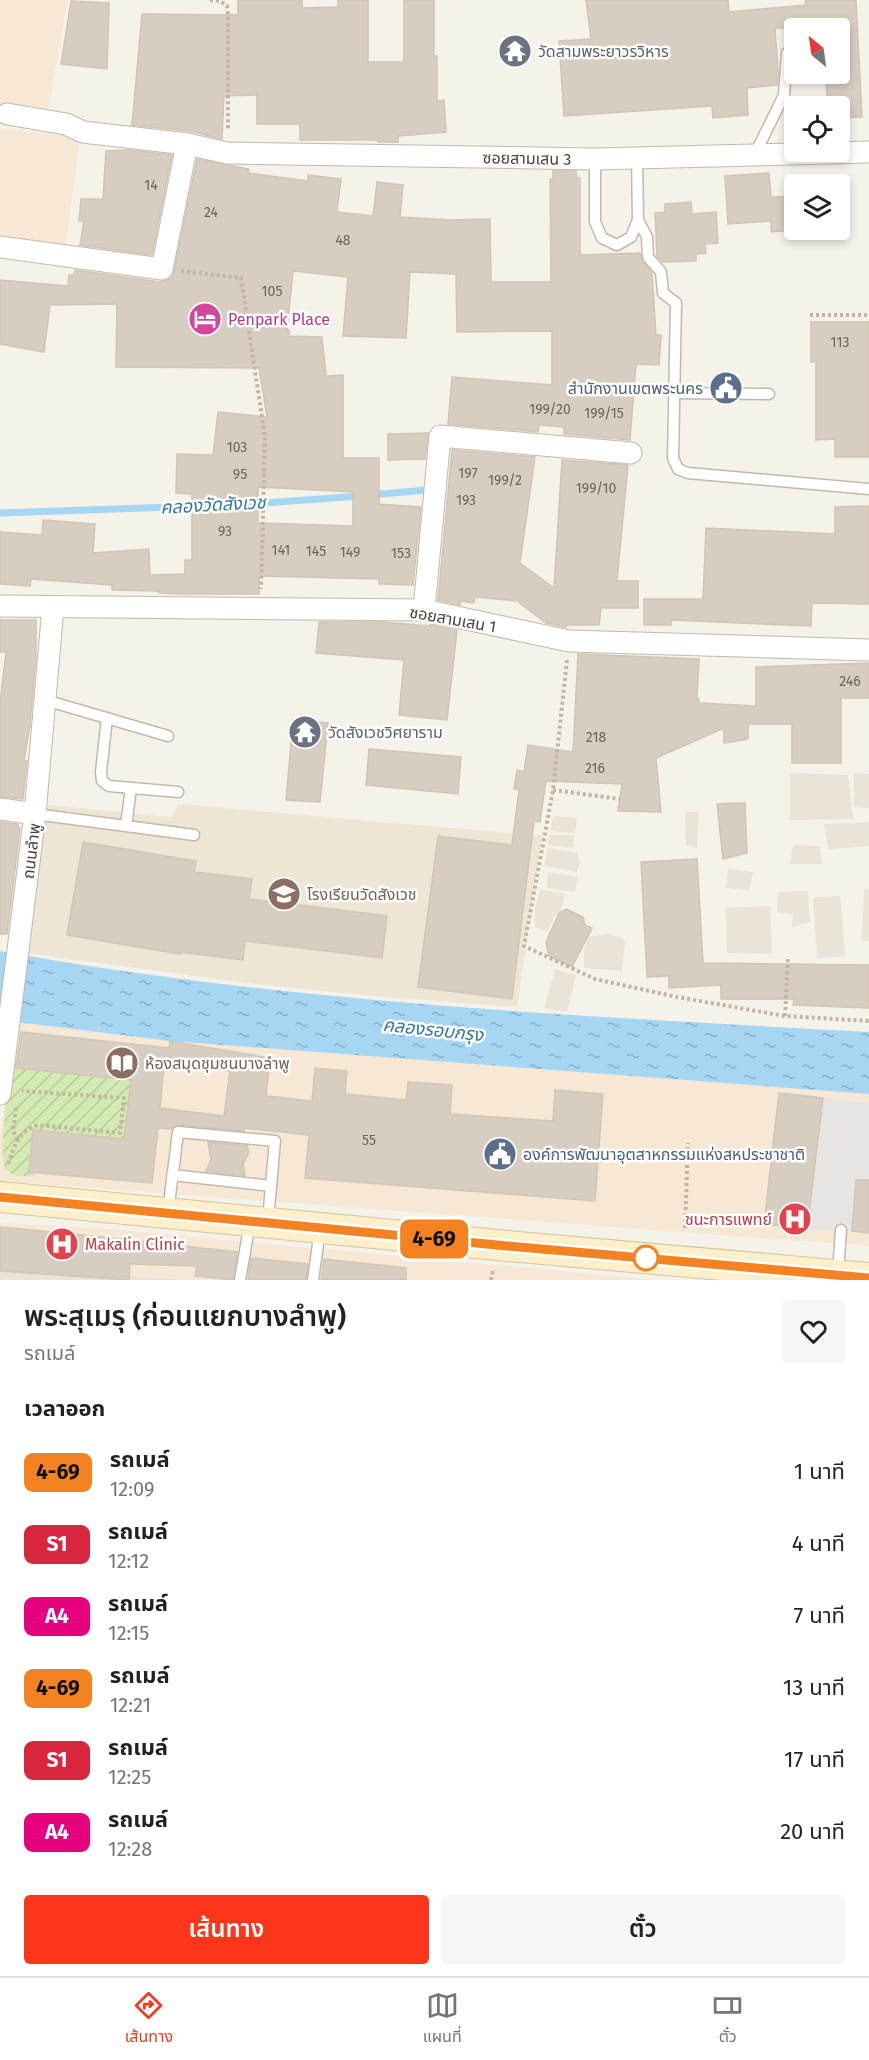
<!DOCTYPE html>
<html lang="th">
<meta charset="utf-8">
<style>
:root{--surface:#fff;--page:#f6f6f6;--text:#222;--muted:#767676;--line:#e0e0e0;--accent:#fc351b}
body{margin:0;font-family:"Fira Sans","Noto Sans Thai",sans-serif;background:var(--page);color:var(--text);height:100vh;display:flex;flex-direction:column;font-size:22px;white-space:nowrap}
*{box-sizing:border-box;margin:0}
p{font-size:20px;color:var(--muted)}
.icon{flex:none;width:33px;height:33px;fill:none;stroke:currentColor;stroke-width:2;stroke-linecap:round;stroke-linejoin:round}
.map{position:relative;height:1280px;overflow:hidden}
.details{display:flex;flex-direction:column;background:var(--surface);flex:1}
.details>*{flex:none}
.badge{padding:0 12px;border-radius:9px;font-size:21px;line-height:39px}
.needle{width:39px;rotate:331deg}
.buttons{position:absolute;left:784px;top:18px;display:grid;gap:12px}
.buttons a{display:grid;place-items:center;width:66px;height:66px;border-radius:6px;background:var(--surface);box-shadow:0 3px 9px #0003;font-size:30px}
.map>.badge{position:absolute;translate:-50% -50%;box-shadow:0 0 0 3px #fff}
h2{padding:0 24px;font-size:22px;line-height:54px}
.round{display:grid;place-items:center;flex:none;width:63px;height:63px;border-radius:6px;background:var(--page)}
.summary{display:flex;align-items:center;justify-content:space-between;height:102px;padding:0 24px}
h1{font-size:28px;font-weight:600;line-height:45px}
.action{display:flex;gap:12px;margin-top:auto;padding:12px 24px}
.action a{flex:1;height:69px;border-radius:6px;background:var(--accent);color:#fff;font-size:24px;font-weight:600;line-height:69px;text-align:center}
.action a+a{background:var(--page);color:var(--text)}
ul{padding:0;list-style:none}
li{display:flex;align-items:center;gap:18px;height:72px;padding:0 24px}
li div{flex:1}
li b{display:block;font-size:22px}
li em{font-style:normal}
li .badge{min-width:66px;font-weight:700;text-align:center}
.menu{display:flex;justify-content:space-around;align-items:center;height:84px;border-top:2px solid var(--line);background:var(--surface);font-size:16px;color:var(--muted)}
.menu a{display:grid;justify-items:center;gap:3px}
.menu .selected{color:var(--accent)}
.map>svg:first-child{display:block}
.residential{fill:#e9e3d8}
.commercial{fill:#f7e8d6}
.education{fill:#eee6d4}
.garden{fill:url(#garden-furrows)}
.parking{fill:#e7e5e2}
.water{fill:url(#water-ripples)}
.lines{fill:none;stroke-linecap:round;stroke-linejoin:round}
.stream{stroke:#a7d6f2;stroke-width:7}
.building{fill:#d7cdc0;stroke:#d2c5b3;stroke-width:1.5;fill-rule:evenodd}
.lane-casing{stroke:#c1b9ad;stroke-width:13}
.street-casing{stroke:#c1b9ad;stroke-width:23}
.secondary-casing{stroke:#d5c49a;stroke-width:32}
.path{stroke:#c3b59e;stroke-width:4;stroke-dasharray:3 3;stroke-linecap:butt}
.lane{stroke:#fff;stroke-width:10}
.street{stroke:#fff;stroke-width:21}
.secondary{stroke:#fff0cb;stroke-width:30}
.line-casing{stroke:#fff;stroke-width:14}
.line{stroke:#f58220;stroke-width:9}
.stop-dot{fill:#fff;stroke:#f58220;stroke-width:3}
.labels{text-anchor:middle;stroke-width:5;stroke-linejoin:round;paint-order:stroke}
.number-label{font-size:14px;fill:#6d655a}
.worship-label{font-size:16px;fill:#5b616d;stroke:#fff;text-anchor:start}
.street-label{font-size:16px;fill:#4a4238;stroke:#fff}
.hotel-label{font-size:16px;fill:#b23c85;stroke:#fff;text-anchor:start}
.service-label{font-size:16px;fill:#4e5e75;stroke:#fff;text-anchor:end}
.education-label{font-size:16px;fill:#785e54;stroke:#fff;text-anchor:start}
.health-label{font-size:16px;fill:#be3a42;stroke:#fff;text-anchor:end}
.water-label{font-size:18px;font-style:italic;fill:#2c78a7;stroke:#fff}
</style>
<div class="map">
<svg width="869" height="1280" viewBox="0 0 869 1280">
<defs>
<pattern id="garden-furrows" width="10" height="10" patternUnits="userSpaceOnUse" patternTransform="scale(1.5)"><rect width="10" height="10" fill="#d3eab3"/><path d="M-1 1l2-2M0 10L10 0M9 11l2-2" fill="none" stroke="#b7ca9b"/></pattern>
<pattern id="water-ripples" width="26" height="14" patternUnits="userSpaceOnUse" patternTransform="scale(1.5)"><rect width="26" height="14" fill="#a7d6f2"/><path d="M2 4q2-2 4 0t4 0M15 11q2-2 4 0t4 0" fill="none" stroke="#8aafc5"/></pattern>
</defs>
<rect width="100%" height="100%" fill="#f5f2ea"/>
<g class="residential">
<polygon points="790,773 848,775 853,819 790,820"/>
<polygon points="854,773 869,774 869,808 854,807"/>
<polygon points="685,812 699,812 697,848 686,845"/>
<polygon points="553,816 577,818 575,833 551,831"/>
<polygon points="869,822 869,846 828,849 824,824"/>
<polygon points="549,835 574,835 574,848 548,845"/>
<polygon points="793,845 820,846 822,864 790,864"/>
<polygon points="548,848 577,853 580,861 577,872 544,866"/>
<polygon points="728,869 753,872 749,890 726,888"/>
<polygon points="547,872 578,877 575,892 547,888"/>
<polygon points="864,889 869,889 869,941 862,940"/>
<polygon points="540,890 565,894 561,912 554,916 548,931 535,927 535,907"/>
<polygon points="808,891 810,922 792,927 793,914 777,912 778,892"/>
<polygon points="840,896 845,956 817,958 813,897"/>
<polygon points="770,906 772,954 727,953 726,908"/>
<polygon points="607,934 622,938 625,941 622,971 584,968 584,951 588,937"/>
<polygon points="555,969 576,975 567,1012 544,1008"/>
<polygon points="0,1265 161,1278 188,1280 0,1280"/>
</g>
<g class="commercial">
<polygon points="0,0 68,0 48,111 0,108"/>
<polygon points="0,128 80,137 65,251 0,245"/>
<polygon points="16,1022 170,1041 869,1094 869,1246 0,1181 0,1136"/>
<polygon points="0,1223 98,1228 658,1280 188,1280 0,1265"/>
</g>
<polygon class="education" points="178,804 542,836 517,1007 385,997 262,985 25,953 48,805 172,817"/>
<path class="garden" d="M10,1059l131,14 -8,72 -97,-9 -2,40c-10,0 -24,2 -30,-9 -4,-17 4,-85 6,-108z"/>
<polygon class="parking" points="823,1098 869,1103 869,1180 863,1180 861,1194 854,1195 852,1231 807,1229"/>
<path class="water" d="M0,951c287,52 579,65 869,81v62l-699,-53 -154,-19 2,-15 -18,-4z"/>
<g class="lines">
<g class="stream">
<polyline points="371,495 426,490"/>
<polyline points="251,504 360,496"/>
<polyline points="0,513 201,506"/>
</g>
</g>
<g class="building">
<polygon points="238,0 302,0 302,8 338,7 338,0 368,0 368,62 404,62 404,0 434,0 434,56 437,56 437,101 444,100 446,132 398,136 398,142 378,142 378,140 300,140 300,124 257,124 257,95 224,96 222,139 189,131 132,125 142,14 238,15"/>
<polygon points="586,0 728,0 729,12 806,5 805,0 856,0 862,117 840,118 840,106 827,106 826,74 840,74 840,28 775,28 778,71 777,85 747,88 748,115 713,118 712,106 564,116 559,41 591,39"/>
<polygon points="71,1 109,3 107,69 61,64"/>
<polygon points="128,150 172,155 152,255 80,245 84,221 79,221 81,199 103,199 106,151"/>
<path d="M197,159l52,10 -1,4 60,8v-6l33,4 -4,33 36,4 4,-34 26,3 -3,32 51,3 39,-1 1,63h60l-1,-103h3v-8h23l1,7h3v77l60,-2 2,8 10,12 4,62h5l-2,30 -23,-1 -6,76 -66,-6v-7l-25,-2 -1,7 -90,-8 4,-47 100,8v-54l-95,1 -1,-58 -46,-2 -4,66 -63,-2 5,-59 -55,-6 -6,59h2v6l33,1 4,39 17,-1v83h36v46l42,3 -8,78 -34,-1v-5l-120,-3v18h-80l-20,-1v-2l-47,-1v-5l-81,-6 -1,7 -30,-2v-52l42,3 1,-15 52,4 -2,29 56,-4 1,26 35,-1v-14h7v-66l-16,-1 1,-39 36,1 5,-43 49,5 -8,-49 -143,-1 1,-63 -67,1 -6,47 -44,-8v-64l68,6 1,-11h5l1,-5 85,12 11,-4 3,-6zM258,487l95,5v34l-95,-3z"/>
<polygon points="769,173 771,197 795,196 795,230 771,232 771,221 728,224 725,176"/>
<polygon points="691,202 692,214 716,212 718,243 705,244 706,253 696,254 696,261 663,262 657,256 655,213 665,212 665,204"/>
<polygon points="811,322 869,322 869,457 835,457 835,439 816,440 816,362 811,362"/>
<polygon points="428,433 425,459 388,460 388,434"/>
<polygon points="452,450 535,457 520,563 554,588 562,460 628,465 617,581 638,581 638,608 601,608 599,625 566,625 566,627 546,623 517,601 475,597 474,603 460,601 460,605 438,600"/>
<polygon points="869,506 869,604 812,603 811,626 671,620 671,625 644,625 644,599 703,599 706,528 835,534 835,507"/>
<polygon points="0,620 36,620 36,656 30,725 24,760 27,761 23,799 0,797 0,703 6,652 0,652"/>
<polygon points="319,622 383,622 430,626 430,624 457,630 447,720 399,715 404,660 316,653"/>
<polygon points="578,654 699,659 697,699 699,699 699,703 756,706 756,667 869,663 869,698 841,698 841,763 792,763 792,724 748,724 748,739 724,743 724,728 656,758 661,812 618,811 622,784 546,781 540,822 534,821 512,999 418,987 438,836 512,845 519,790 514,789 517,770 524,772 528,745 573,752"/>
<polygon points="293,720 328,723 320,802 286,800"/>
<polygon points="369,749 461,757 458,794 366,785"/>
<polygon points="745,803 747,853 723,859 717,804"/>
<polygon points="0,822 17,824 20,829 7,934 0,934"/>
<polygon points="83,842 196,861 194,872 252,879 249,899 387,916 382,958 245,941 243,960 180,952 180,954 67,935"/>
<polygon points="697,859 703,963 869,965 869,1008 793,1005 794,999 721,999 721,985 669,988 669,976 647,977 641,862"/>
<polygon points="566,909 583,917 585,925 592,928 572,967 549,956 546,942 559,913"/>
<path d="M21,1032l148,16 1,-7 100,17 -4,38 46,5 3,-33 32,3 -2,23 61,6 2,-18 44,3 -2,29 103,7 2,-31 48,4 -8,107 -290,-23 4,-43 -65,-7v3l-65,-6 -8,4 -13,-1 -6,55 -123,-11 4,-42 91,9 7,-59 -115,-12zM164,1064l66,7 -6,45 -64,-8z"/>
<polygon points="779,1093 823,1098 807,1229 764,1224"/>
<polygon points="208,1142 247,1146 249,1152 243,1164 245,1176 206,1171 211,1160"/>
<polygon points="856,1180 869,1180 869,1233 852,1231"/>
<polygon points="0,1227 133,1240 132,1241 174,1243 174,1245 237,1252 233,1280 195,1276 197,1266 130,1264 129,1280 0,1271"/>
<polygon points="251,1258 308,1264 306,1280 248,1280"/>
<polygon points="324,1259 406,1268 406,1280 321,1280"/>
</g>
<g class="lines">
<defs>
<g id="lane">
<polyline points="754,156 784,95 787,53"/>
<polyline points="595,159 595,222 602,238 617,245 631,237 638,220 637,158"/>
<polyline points="638,220 647,237 648,257 661,272 663,293 676,303 673,458 678,469 688,473 869,489"/>
<polyline points="673,393 769,394"/>
<polyline points="45,700 168,736"/>
<polyline points="107,718 101,772 102,781 109,786 178,792"/>
<polyline points="35,814 194,835"/>
<polyline points="126,826 131,788"/>
<polyline points="172,1175 271,1186"/>
<polyline points="168,1212 178,1132 275,1141 268,1220"/>
<polyline points="838,1272 841,1230"/>
<polyline points="240,1280 250,1222"/>
<polyline points="313,1280 320,1230"/>
</g>
<g id="street">
<polyline points="7,114 66,124 83,132 187,144 227,153 595,159 869,152"/>
<polyline points="0,247 162,269 187,144"/>
<polyline points="0,606 424,610 569,641 869,650"/>
<polyline points="424,610 440,436 631,453"/>
<polyline points="0,809 35,814"/>
<polyline points="0,1094 35,814 53,607"/>
</g>
<polyline id="secondary" points="0,1197 497,1245 869,1278"/>
</defs>
<use href="#lane" class="lane-casing"/>
<use href="#street" class="street-casing"/>
<use href="#secondary" class="secondary-casing"/>
<g class="path">
<polyline points="210,0 220,1 227,6 228,14 228,131"/>
<polyline points="181,271 241,278 265,437 261,589"/>
<polyline points="810,315 869,315"/>
<polyline points="567,660 553,790 524,946 595,979 677,997 785,1016 869,1021"/>
<polyline points="553,790 620,799"/>
<polyline points="785,1016 788,957"/>
<polyline points="16,1108 13,1131 18,1140"/>
<path d="M8,1164c7,-18 10,-33 30,-39l82,8 4,-35 -102,-7"/>
<polyline points="685,1228 688,1143"/>
<polyline points="491,1280 493,1270"/>
</g>
<use href="#lane" class="lane"/>
<use href="#street" class="street"/>
<use href="#secondary" class="secondary"/>
</g>
<g class="lines">
<defs>
<polyline id="line" points="0,1197 497,1245 869,1278"/>
</defs>
<use href="#line" class="line-casing"/>
<use href="#line" class="line"/>
</g>
<defs>
<symbol id="temple-disc" viewBox="-11 -11 22 22"><circle r="9.5" fill="#6b7280" stroke="#fff"/><path d="M0-6L5-2H3V0L6.5 2.5H4V6H1.5V3h-3V6H-4V2.5H-6.5L-3 0V-2H-5Z" fill="#fff"/></symbol>
<symbol id="hotel-disc" viewBox="-11 -11 22 22"><circle r="9.5" fill="#d1479c" stroke="#fff"/><path d="M-6-4.5h1.5V1H6V5H4.5V3h-9V5H-6ZM-4 0a1.8 1.8 0 1 1 3.6 0ZM.5 0V-2.5h3Q6-2.5 6 0Z" fill="#fff"/></symbol>
<symbol id="civic-disc" viewBox="-11 -11 22 22"><circle r="9.5" fill="#5c6f8a" stroke="#fff"/><path d="M-.6-6.5H3V-4.5H.6V-3L4-1V1h2V6H-6V1h2V-1L-.6-3ZM-1.2 2.5V6h2.4V2.5Z" fill="#fff"/></symbol>
<symbol id="school-disc" viewBox="-11 -11 22 22"><circle r="9.5" fill="#8d6e63" stroke="#fff"/><path d="M0-5L7-2L0 1L-7-2ZM-4 1L0 2.5L4 1V4Q0 6-4 4Z" fill="#fff"/></symbol>
<symbol id="library-disc" viewBox="-11 -11 22 22"><circle r="9.5" fill="#8d6e63" stroke="#fff"/><path d="M-6-4Q-3-5.5-.7-3.5V5Q-3 3-6 4ZM6-4Q3-5.5 .7-3.5V5Q3 3 6 4Z" fill="#fff"/></symbol>
<symbol id="hospital-disc" viewBox="-11 -11 22 22"><circle r="9.5" fill="#e0444e" stroke="#fff"/><path d="M-5-5h3v3.5h4V-5h3V5h-3V1.5h-4V5h-3Z" fill="#fff"/></symbol>
</defs>
<g fill-rule="evenodd">
<use href="#temple-disc" x="496" y="32" width="38" height="38"/>
<use href="#hotel-disc" x="186" y="300" width="38" height="38"/>
<use href="#civic-disc" x="707" y="369" width="38" height="38"/>
<use href="#temple-disc" x="286" y="713" width="38" height="38"/>
<use href="#school-disc" x="265" y="875" width="38" height="38"/>
<use href="#library-disc" x="103" y="1044" width="38" height="38"/>
<use href="#civic-disc" x="481" y="1135" width="38" height="38"/>
<use href="#hospital-disc" x="776" y="1200" width="38" height="38"/>
<use href="#hospital-disc" x="43" y="1225" width="38" height="38"/>
</g>
<circle class="stop-dot" cx="646" cy="1258" r="12"/>
<g class="labels">
<g class="number-label">
<text x="151" y="190">14</text>
<text x="211" y="217">24</text>
<text x="343" y="245">48</text>
<text x="272" y="296">105</text>
<text x="840" y="347">113</text>
<text x="550" y="414">199/20</text>
<text x="604" y="418">199/15</text>
<text x="237" y="452">103</text>
<text x="468" y="478">197</text>
<text x="240" y="479">95</text>
<text x="505" y="485">199/2</text>
<text x="596" y="493">199/10</text>
<text x="466" y="505">193</text>
<text x="225" y="536">93</text>
<text x="281" y="555">141</text>
<text x="316" y="556">145</text>
<text x="350" y="557">149</text>
<text x="401" y="558">153</text>
<text x="850" y="686">246</text>
<text x="596" y="742">218</text>
<text x="595" y="773">216</text>
<text x="369" y="1145">55</text>
</g>
<g class="worship-label">
<text x="538" y="57">วัดสามพระยาวรวิหาร</text>
<text x="328" y="738">วัดสังเวชวิศยาราม</text>
</g>
<g class="street-label">
<text transform="translate(527 158) rotate(1)" y="6">ซอยสามเสน 3</text>
<text transform="translate(453 619) rotate(10)" y="6">ซอยสามเสน 1</text>
<text transform="translate(31 851) rotate(-83)" y="6">ถนนลำพู</text>
</g>
<g class="hotel-label">
<text x="228" y="325">Penpark Place</text>
</g>
<g class="service-label">
<text x="703" y="394">สำนักงานเขตพระนคร</text>
<text x="523" y="1160" text-anchor="start">องค์การพัฒนาอุตสาหกรรมแห่งสหประชาชาติ</text>
</g>
<g class="education-label">
<text x="307" y="900">โรงเรียนวัดสังเวช</text>
<text x="145" y="1069">ห้องสมุดชุมชนบางลำพู</text>
</g>
<g class="health-label">
<text x="772" y="1225">ชนะการแพทย์</text>
<text x="85" y="1250" text-anchor="start">Makalin Clinic</text>
</g>
<g class="water-label">
<text transform="translate(213 505) rotate(-3)" y="6">คลองวัดสังเวช</text>
<text transform="translate(433 1030) rotate(6)" y="6">คลองรอบกรุง</text>
</g>
</g>
</svg>
<div class="buttons">
<a><svg class="needle" viewBox="-14 -14 28 28"><path d="M0-13l5 13h-10z" fill="#e53935"/><path d="M0 13l5-13h-10z" fill="#767676"/></svg></a>
<a><svg class="icon" aria-label="locate" viewBox="0 0 24 24"><circle cx="12" cy="12" r="6"/><path d="M12 2v4M12 18v4M2 12h4M18 12h4"/></svg></a>
<a><svg class="icon" aria-label="layers" viewBox="0 0 24 24"><path d="M12 4l9 5-9 5-9-5zM3 14l9 5 9-5"/></svg></a>
</div>
<b class="badge" style="left:434px;top:1239px;background:#f58220;color:#111">4-69</b>
</div>
<section class="details">
<div class="summary"><div><h1>พระสุเมรุ (ก่อนแยกบางลำพู)</h1><p>รถเมล์</p></div><a class="round"><svg class="icon" aria-label="heart" viewBox="0 0 24 24"><path d="M12 20l-8-8c-3-5 5-10 8-4 3-6 11-1 8 4z"/></svg></a></div>
<h2>เวลาออก</h2>
<ul>
<li><span class="badge" style="background:#f58220;color:#111">4-69</span><div><b>รถเมล์</b><p>12:09</p></div><em>1 นาที</em></li>
<li><span class="badge" style="background:#d7263d;color:#fff">S1</span><div><b>รถเมล์</b><p>12:12</p></div><em>4 นาที</em></li>
<li><span class="badge" style="background:#e6007e;color:#fff">A4</span><div><b>รถเมล์</b><p>12:15</p></div><em>7 นาที</em></li>
<li><span class="badge" style="background:#f58220;color:#111">4-69</span><div><b>รถเมล์</b><p>12:21</p></div><em>13 นาที</em></li>
<li><span class="badge" style="background:#d7263d;color:#fff">S1</span><div><b>รถเมล์</b><p>12:25</p></div><em>17 นาที</em></li>
<li><span class="badge" style="background:#e6007e;color:#fff">A4</span><div><b>รถเมล์</b><p>12:28</p></div><em>20 นาที</em></li>
</ul>
<div class="action"><a>เส้นทาง</a><a>ตั๋ว</a></div>
</section>
<nav class="menu">
<a class="selected"><svg class="icon" aria-label="directions" viewBox="0 0 24 24"><path d="M12 3l9 9-9 9-9-9zM9 14v-3h6M13 9l2 2-2 2"/></svg>เส้นทาง</a>
<a><svg class="icon" aria-label="map" viewBox="0 0 24 24"><path d="M3 6l6-2 6 2 6-2v14l-6 2-6-2-6 2zM9 4v14M15 6v14"/></svg>แผนที่</a>
<a><svg class="icon" aria-label="tickets" viewBox="0 0 24 24"><path d="M3 7h18v10H3zM15 7v10"/></svg>ตั๋ว</a>
</nav>
